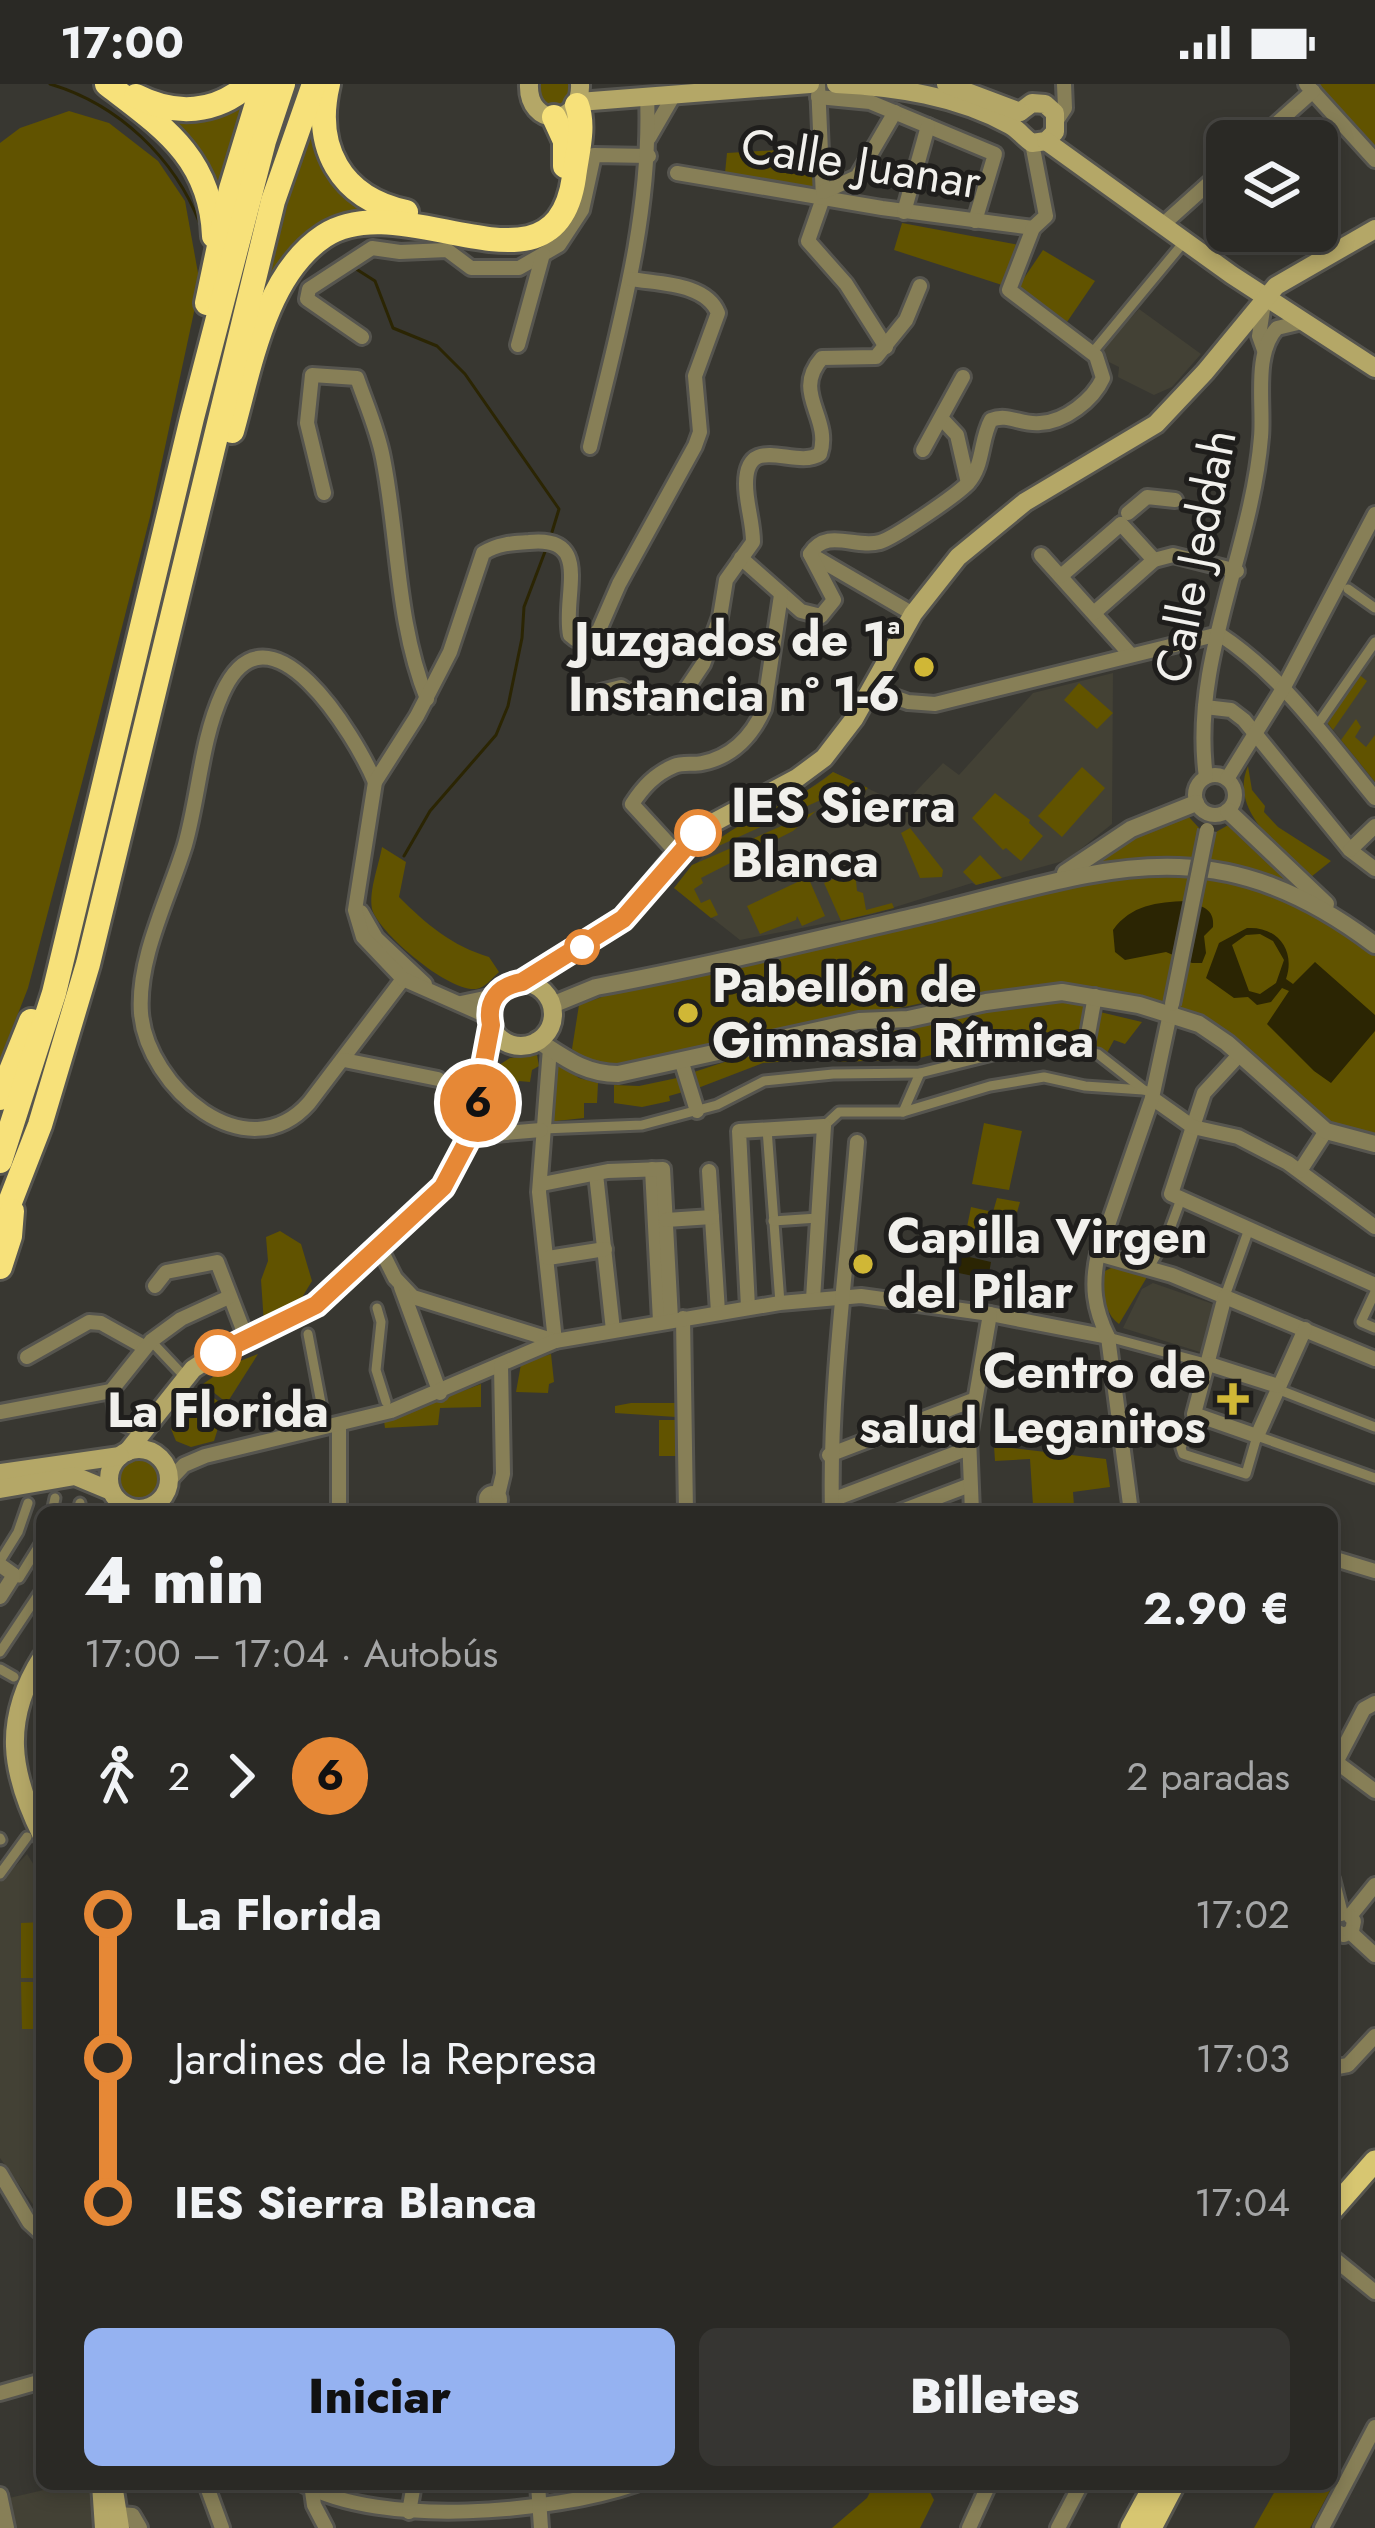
<!DOCTYPE html>
<html lang="es">
<meta charset="utf-8">
<style>
:root{--surface:#2a2925;--page:#363532;--text:#f1f3f6;--muted:#a5a6a7;--line:#464542;--accent:#95b2f1}
body{margin:0;font-family:Jost,sans-serif;background:var(--page);color:var(--text);height:100vh;display:flex;flex-direction:column;font-size:45px;white-space:nowrap}
*{box-sizing:border-box;margin:0}
p{font-size:39px;color:var(--muted)}
.icon{flex:none;width:66px;height:66px;fill:none;stroke:currentColor;stroke-width:2;stroke-linecap:round;stroke-linejoin:round}
.map{position:relative;flex:1;overflow:hidden}
.sheet{position:absolute;left:36px;top:1422px;width:1302px;height:984px;display:flex;flex-direction:column;background:var(--surface);border-radius:18px;box-shadow:0 6px 18px #0003,0 0 0 3px var(--line)}
.sheet>*{flex:none}
.badge{padding:0 24px;border-radius:39px;font-size:42px;line-height:78px}
.buttons{position:absolute;left:1206px;top:36px;display:grid;gap:24px}
.buttons a{display:grid;place-items:center;width:132px;height:132px;border-radius:18px;background:var(--surface);box-shadow:0 6px 18px #0003,0 0 0 3px var(--line);font-size:60px}
.map>.badge{position:absolute;translate:-50% -50%;box-shadow:0 0 0 6px #fff}
.legs{display:flex;align-items:center;gap:18px;height:132px;padding:0 48px;font-size:39px}
.legs p{margin-inline-start:auto}
.overview{display:flex;align-items:center;justify-content:space-between;height:204px;padding:0 48px}
h1{font-size:66px;font-weight:800;line-height:90px}
.button{display:flex;gap:24px;margin-top:auto;padding:24px 48px}
.button a{flex:1;height:138px;border-radius:18px;background:var(--accent);color:#111;font-size:48px;font-weight:800;line-height:138px;text-align:center}
.button a+a{background:var(--page);color:var(--text)}
ul{padding:0 48px;list-style:none}
li{display:flex;align-items:center;gap:42px;height:144px;font-size:45px}
li i{display:grid;place-items:center;width:18px;height:100%;margin:0 15px;background:currentColor}
li i::after{content:'';width:30px;height:30px;margin:-15px;border:9px solid;border-radius:50%;background:var(--surface)}
li p{margin-inline-start:auto}
li:first-child i{background:linear-gradient(#0000 50%,currentColor 0)}
li:last-child i{background:linear-gradient(currentColor 50%,#0000 0)}
.status{display:flex;justify-content:space-between;align-items:center;height:84px;padding:0 60px;background:var(--surface);direction:ltr}
.status svg{height:33px;fill:currentColor}
.map>svg:first-child{display:block}
.built{fill:#434135}
.green{fill:#615300}
.water{fill:#2b2503;fill-rule:evenodd}
.lines{fill:none;stroke-linecap:round;stroke-linejoin:round}
.stream{stroke:#2b2503;stroke-width:3}
.pedestrian-casing{stroke:#56554f;stroke-width:15}
.minor-casing{stroke:#56554f;stroke-width:20}
.tertiary-casing{stroke:#56554f;stroke-width:22}
.secondary-casing{stroke:#56554f;stroke-width:24}
.primary-casing{stroke:#56554f;stroke-width:27}
.motorway-casing{stroke:#56554f;stroke-width:30}
.pedestrian{stroke:#877f57;stroke-width:9}
.minor{stroke:#877f57;stroke-width:14}
.tertiary{stroke:#877f57;stroke-width:16}
.secondary{stroke:#b4a767;stroke-width:18}
.primary{stroke:#d7c671;stroke-width:21}
.motorway{stroke:#f7e17a;stroke-width:24}
.minor-bridge-casing{stroke:#56554f;stroke-width:20;stroke-linecap:butt}
.minor-bridge{stroke:#877f57;stroke-width:14}
.line-1-casing{stroke:#fff;stroke-width:27}
.line-1{stroke:#e68836;stroke-width:18}
.poi-dot{fill:#d0b736;stroke:#1f1e1c;stroke-width:4.5}
.stop-1-dot{fill:#fff;stroke:#e68836;stroke-width:6}
.labels{text-anchor:middle;stroke-width:10;stroke-linejoin:round;paint-order:stroke}
.street-label{font-size:48px;fill:#f1f0ec;stroke:#1f1e1c}
.poi-label{font-size:48px;font-weight:bold;fill:#f1f0ec;stroke:#1f1e1c;text-anchor:end}
.stop-label{font-size:48px;font-weight:bold;fill:#f1f0ec;stroke:#1f1e1c;text-anchor:start}
</style>
<div class="status"><b>17:00</b><svg viewBox="0 0 49 12"><path d="M0 12V9h3v3zM5 12V6h3v6zM10 12V3h3v9zM15 12V0h3v12zM26 1h20v11H26zM47 4h2v5h-2z"/></svg></div>
<div class="map">
<svg width="1375" height="2444" viewBox="0 0 1375 2444">
<rect width="100%" height="100%" fill="#383731"/>
<g class="built">
<polygon points="1139,225 1201,270 1172,303 1154,311 1118,293 1119,283 1109,278 1103,264"/>
<polygon points="1375,564 1375,698 1325,636"/>
<polygon points="1113,589 1112,740 1067,776 976,801 972,799 873,830 740,856 674,804 721,753 802,710 833,688 903,721 943,679 959,691 1033,609"/>
<polygon points="1153,1199 1216,1221 1203,1269 1123,1244 1142,1205"/>
<polygon points="27,1770 42,1794 42,2133 0,2074 0,1798"/>
<polygon points="48,2400 94,2400 92,2444 14,2444 9,2414 48,2405"/>
</g>
<g class="green">
<polygon points="540,0 570,0 570,12 558,22 547,20 540,12"/>
<polygon points="1312,0 1375,0 1375,68"/>
<polygon points="252,9 218,121 164,29"/>
<polygon points="69,27 109,39 158,77 185,117 200,200 150,433 95,649 28,904 0,976 0,59 20,44"/>
<polygon points="313,46 377,129 357,131 265,210 297,82"/>
<polygon points="812,64 816,106 725,89 727,69"/>
<polygon points="902,139 1020,161 1002,201 894,166"/>
<polygon points="1043,166 1095,197 1067,238 1018,203"/>
<polygon points="1357,589 1367,597 1333,646 1325,636"/>
<polygon points="1079,599 1113,629 1097,645 1064,616"/>
<polygon points="1356,635 1361,643 1355,653 1366,663 1375,651 1375,698 1341,656"/>
<path d="M1248,682l4,24 13,16 -1,6 14,15 53,34 -20,16c-29,-28 -83,-65 -63,-111z"/>
<polygon points="1082,683 1105,704 1062,753 1038,732"/>
<path d="M833,688l35,16 -5,5 -18,-4 -142,64c37,-37 90,-47 130,-81z"/>
<polygon points="995,709 1030,736 1029,739 1043,752 1021,777 1006,764 1003,766 972,734"/>
<polygon points="816,727 793,747 701,794 703,799 694,805 701,819 710,815 718,831 711,834 674,804 692,781"/>
<path d="M1189,733l10,11 -4,23 16,3 5,-22 14,-8 72,67c-46,-22 -101,-35 -152,-34 -19,1 -39,7 -58,5l61,-35z"/>
<polygon points="910,744 943,786 942,793 920,794 901,749"/>
<path d="M382,763l24,15 -7,35c27,27 53,49 90,60l10,15c-7,6 -14,16 -23,17 -27,3 -93,-53 -103,-77 -6,-17 6,-47 9,-65z"/>
<polygon points="980,771 1002,794 976,801 963,788"/>
<polygon points="855,786 857,807 863,809 866,826 892,819 894,824 841,837 824,799"/>
<path d="M1154,789c22,2 46,1 67,5 58,10 107,46 154,78v180l-36,-8 -20,-13 -109,-93 -47,-20 -98,-17 -115,12 -323,70c-24,3 -37,-1 -55,-18l7,-44 54,-19 414,-98z"/>
<polygon points="808,793 825,832 802,842 797,832 796,836 760,850 747,822"/>
<polygon points="1053,915 1088,920 1082,952 1026,946 916,975 838,978 837,974 763,979 698,1004 694,988 785,958 914,944 973,928"/>
<polygon points="1097,929 1100,928 1142,938 1125,960 1114,956 1107,969 1091,964"/>
<polygon points="537,971 539,982 532,986 530,998 519,997 497,1033 494,1046 482,1045 499,981 510,974"/>
<polygon points="556,978 579,994 598,999 597,1019 584,1019 584,1034 547,1038 552,979"/>
<polygon points="677,994 683,1008 669,1012 670,1017 642,1023 614,1019 614,1001 639,1002"/>
<polygon points="984,1039 1022,1047 1009,1106 972,1100"/>
<polygon points="997,1114 1020,1118 1016,1132 1010,1131 1003,1169 990,1167 988,1171 963,1163 971,1123 993,1128"/>
<polygon points="280,1147 301,1160 312,1197 298,1220 264,1240 261,1196 268,1177 266,1153"/>
<path d="M1113,1183l34,10 -28,47c-15,-10 -18,-36 -14,-53z"/>
<polygon points="258,1270 227,1319 203,1300 230,1281"/>
<polygon points="551,1270 554,1298 549,1300 548,1309 516,1308 521,1280"/>
<polygon points="481,1300 481,1323 440,1324 438,1341 385,1344 384,1337"/>
<polygon points="200,1304 225,1322 214,1357 191,1363 176,1357 171,1345 179,1326"/>
<polygon points="631,1319 676,1319 676,1333 615,1329 615,1322"/>
<rect x="659" y="1336" width="17" height="36"/>
<polygon points="994,1362 1106,1375 1110,1403 1073,1408 1074,1422 1033,1421 1030,1375 995,1377"/>
<circle cx="138" cy="1394" r="21"/>
<polygon points="42,1838 42,1894 21,1894 21,1839"/>
<polygon points="21,1898 42,1898 42,1945 22,1945"/>
<polygon points="874,2400 926,2400 934,2416 920,2444 832,2444 867,2414"/>
<polygon points="1279,2400 1333,2401 1310,2444 1254,2444"/>
</g>
<g class="water">
<path d="M1186,817c15,5 29,7 27,26l-9,9 2,17 -4,10h-10l-26,-11 -41,8 -10,-8 -2,-22c18,-25 44,-28 73,-29z"/>
<path d="M1247,844c30,-2 49,22 39,51l7,5 22,-22 60,53v16l-44,52 -17,-12 -47,-47 22,-33 -7,-3 -11,14 -14,3 -9,-8 -14,1 -28,-20 13,-35zM1260,850l13,7 11,19 -8,23 -16,11 -11,-3 -17,-46 14,-10z"/>
<polygon points="948,1168 991,1178 988,1195 944,1186"/>
</g>
<g class="lines">
<g class="stream">
<path d="M50,0c68,20 125,74 150,140"/>
<polyline points="353,183 375,197 393,244 437,262 465,290 559,425 552,448"/>
<polyline points="404,772 430,727 496,651 508,622 522,554 524,523 546,465"/>
</g>
<defs>
<g id="pedestrian">
<polyline points="1092,269 1184,158"/>
<polyline points="1348,505 1375,524"/>
<polyline points="1321,636 1375,558"/>
<polyline points="438,995 480,1002"/>
<polyline points="903,1028 920,989"/>
<polyline points="824,1042 839,1028 903,1028 990,1002 1044,993 1085,1002 1143,1006"/>
<polyline points="543,1045 642,1041 717,1021 764,997 833,990 920,989 1029,962 1056,962 1098,970 1144,1006 1153,1009"/>
<polyline points="767,1045 780,1219"/>
<polyline points="773,1137 818,1134"/>
<polyline points="1148,1185 1167,1153 1181,1115"/>
<polyline points="1375,1208 1361,1238 1375,1244"/>
<polyline points="1225,1212 1249,1145"/>
<polyline points="377,1224 381,1238 376,1286 386,1318"/>
<polyline points="308,1250 324,1335"/>
<polyline points="1108,1253 1209,1280"/>
<polyline points="151,1257 184,1292"/>
<polyline points="1277,1305 1375,1343"/>
<polyline points="111,1307 114,1337 130,1345"/>
<polyline points="1194,1330 1181,1364 1183,1370 1246,1390 1257,1352 1375,1394"/>
<polyline points="52,1428 55,1414"/>
<polyline points="78,1428 80,1419"/>
<polyline points="0,1477 18,1448 28,1419"/>
<polyline points="19,1494 42,1457"/>
<polyline points="0,1568 42,1505"/>
<polyline points="0,1585 14,1593"/>
<polyline points="0,1754 1,1756"/>
<polyline points="0,1790 27,1753"/>
</g>
<g id="minor">
<polyline points="818,0 823,114 808,157 846,200 886,263"/>
<polyline points="1306,0 1375,76"/>
<polyline points="818,13 870,18 995,70 975,137"/>
<polyline points="1057,36 1065,24 1064,0"/>
<polyline points="649,54 675,9"/>
<polyline points="1257,57 1313,7"/>
<polyline points="677,89 882,124 1033,144"/>
<polyline points="823,108 857,93 895,28"/>
<polyline points="904,128 928,42"/>
<polyline points="1168,136 1227,83"/>
<polyline points="1264,219 1259,252 1264,266"/>
<polyline points="362,253 307,215 309,205 372,164 400,168 447,166 471,184 519,184 559,161 582,126 594,71 649,72"/>
<polyline points="518,261 543,170"/>
<polyline points="942,335 957,351 968,399"/>
<path d="M590,363c28,-117 62,-231 57,-352"/>
<polyline points="923,366 963,293"/>
<path d="M324,409l-17,-70 5,-48 45,3c9,26 21,53 26,80 16,81 13,164 44,241"/>
<polyline points="1128,429 1147,413 1175,416"/>
<polyline points="1121,440 1154,476 1173,471 1237,487"/>
<polyline points="810,470 913,530"/>
<polyline points="1041,471 1130,570"/>
<path d="M741,474l60,53 20,5 13,-16 -24,-46c17,-27 45,-5 70,-12 14,-4 77,-47 88,-59 16,-18 12,-43 23,-63 17,-7 30,5 49,3 25,-1 53,-23 63,-45l-7,-22 -87,-66 24,-62 13,-12 -14,-73"/>
<polyline points="1061,492 1121,440"/>
<polyline points="1094,529 1154,476"/>
<path d="M872,605l36,13 27,2 284,-70c64,42 107,105 156,164"/>
<path d="M577,614l44,-11 26,18h21l17,-14 18,-27 17,-47 6,-37 27,-38c0,-20 -7,-38 -7,-58 0,-53 49,-14 74,-30 12,-37 -29,-61 2,-96l54,-1 30,-37 14,-34"/>
<polyline points="1205,623 1231,626 1244,636 1350,766 1375,785"/>
<circle cx="1215" cy="711" r="20"/>
<path d="M1206,693c-16,-115 46,-227 55,-340 3,-33 -8,-83 16,-109l25,-6"/>
<polyline points="1227,695 1284,603 1375,430"/>
<path d="M375,698c-19,-45 -107,-192 -153,-88 -21,46 -23,102 -37,151 -16,52 -48,113 -44,168 6,74 106,160 168,90l94,-124"/>
<polyline points="1350,766 1375,742"/>
<path d="M677,769l-45,-49c11,-17 23,-30 42,-38 9,-4 19,-1 28,-3 30,-6 50,-27 62,-54l17,-114"/>
<polyline points="361,828 376,854 425,900"/>
<polyline points="461,919 494,912"/>
<path d="M489,933l-86,-38 -40,-42 -8,-27 20,-128 42,-66 33,-64 33,-99c14,-9 29,-10 46,-11 65,-7 33,54 41,93l5,4 16,-2 8,-7 20,-46 76,-138 5,-14 -5,-56 23,-63c-12,-30 -58,-29 -87,-34"/>
<polyline points="550,964 539,1108 555,1257"/>
<polyline points="1085,967 1095,912"/>
<polyline points="1240,970 1204,1009 1171,1110 1375,1201"/>
<polyline points="344,976 438,995"/>
<polyline points="682,979 697,1027"/>
<polyline points="1152,1014 1193,1043 1238,1053 1288,1079 1375,1143"/>
<polyline points="470,1052 541,1046"/>
<polyline points="652,1085 660,1237"/>
<polyline points="709,1087 718,1228"/>
<polyline points="1300,1087 1326,1047"/>
<polyline points="596,1090 613,1246"/>
<polyline points="542,1100 608,1087 663,1085 671,1235"/>
<polyline points="666,1136 712,1133"/>
<polyline points="380,1164 395,1194 413,1213 555,1257"/>
<polyline points="1098,1170 1172,1191 1375,1275"/>
<polyline points="548,1174 605,1165"/>
<polyline points="155,1202 166,1188 217,1178 247,1256"/>
<polyline points="401,1203 440,1309"/>
<polyline points="1225,1212 1194,1330 1257,1352 1305,1245"/>
<polyline points="748,1223 739,1047 824,1042 813,1215"/>
<polyline points="683,1234 686,1428"/>
<polyline points="27,1273 89,1238 101,1239 144,1263"/>
<polyline points="1209,1280 1278,1302"/>
<polyline points="0,1328 111,1307 151,1257 181,1235 229,1213"/>
<polyline points="339,1341 339,1428"/>
<polyline points="829,1371 973,1316"/>
<polyline points="168,1398 184,1381 205,1372 391,1327 555,1257 780,1219 861,1212 990,1230 1108,1253"/>
<circle cx="493" cy="1416" r="7"/>
<polyline points="498,1411 503,1390 501,1281"/>
<polyline points="832,1416 969,1364"/>
<path d="M832,1428c-3,-123 15,-247 25,-370"/>
<polyline points="899,1428 970,1401"/>
<polyline points="972,1428 969,1353 990,1230"/>
<path d="M1131,1428l-23,-175c-14,-28 -17,-52 -10,-83l54,-156 19,-89"/>
<polyline points="1332,1474 1375,1487"/>
<polyline points="0,1481 14,1491 0,1513"/>
<polyline points="1339,1680 1375,1707"/>
<polyline points="1332,1686 1364,1625 1375,1619"/>
<polyline points="1332,1795 1341,1830"/>
<polyline points="1350,1832 1375,1801"/>
<polyline points="1335,1847 1344,1851 1352,1847 1354,1837 1350,1832"/>
<polyline points="1350,1848 1375,1871"/>
<polyline points="1332,1984 1348,1981 1375,1952"/>
<polyline points="0,2089 29,2138 42,2150"/>
<polyline points="1332,2173 1375,2208"/>
<polyline points="0,2309 42,2297"/>
<polyline points="206,2400 222,2444"/>
<path d="M303,2400c79,44 248,29 333,0"/>
<polyline points="311,2400 314,2421 326,2444"/>
<polyline points="538,2400 541,2444"/>
<polyline points="0,2411 7,2444"/>
<polyline points="409,2428 414,2400"/>
<polyline points="969,2444 989,2400"/>
<polyline points="1058,2444 1081,2400"/>
<polyline points="1322,2444 1375,2343"/>
</g>
<g id="tertiary">
<polyline points="1228,727 1326,820"/>
<polyline points="1065,789 1131,745 1196,719"/>
<path d="M552,921l44,-18c108,-20 214,-46 321,-71 181,-43 291,-97 458,29"/>
<path d="M537,956c28,18 48,34 81,34l241,-53 49,-2 78,-17 76,-10 77,13 60,19 28,19 99,88 49,13"/>
<polyline points="107,2438 119,2431 132,2432 139,2444"/>
</g>
<g id="secondary">
<path d="M529,0c-2,44 53,44 51,0"/>
<path d="M836,0c60,3 121,12 174,41 9,5 13,12 22,18l14,-2 9,-9v-19l-10,-9 -13,-1 -12,9"/>
<polyline points="946,0 1020,28"/>
<polyline points="579,18 810,0"/>
<polyline points="1046,57 1232,191 1375,284"/>
<polyline points="522,898 623,835 677,769 707,742 797,694 824,674 854,635 913,530 958,473 1025,418 1156,340 1205,288 1276,202 1375,145"/>
<circle cx="521" cy="930" r="32"/>
<circle cx="139" cy="1395" r="30"/>
<polyline points="127,1368 193,1285 216,1270 316,1221 443,1103 470,1052 491,941"/>
<polyline points="0,1389 120,1372"/>
<polyline points="0,1405 75,1392 111,1407"/>
<path d="M42,1573c-40,63 -32,115 0,179"/>
<polyline points="101,2400 104,2444"/>
<polyline points="113,2400 120,2444"/>
</g>
<g id="primary">
<polyline points="1332,2126 1375,2077"/>
<polyline points="1131,2444 1155,2400"/>
<polyline points="1151,2444 1174,2400"/>
</g>
<g id="motorway">
<path d="M107,0c56,43 104,74 107,152"/>
<path d="M328,0c-15,63 12,114 78,128"/>
<path d="M136,12c39,20 80,18 113,-12"/>
<polyline points="554,33 565,57 565,82"/>
<polyline points="207,219 231,105 263,0"/>
<path d="M232,347c18,-64 33,-156 92,-195 81,-53 231,74 250,-59 3,-24 11,-50 3,-72"/>
<polyline points="0,1014 31,937"/>
<polyline points="0,1077 54,909 192,334 264,57 283,0"/>
<polyline points="0,1144 40,1041 88,880 273,117 314,0"/>
<polyline points="0,1183 10,1152 12,1127"/>
</g>
</defs>
<use href="#pedestrian" class="pedestrian-casing"/>
<use href="#minor" class="minor-casing"/>
<use href="#tertiary" class="tertiary-casing"/>
<use href="#secondary" class="secondary-casing"/>
<use href="#primary" class="primary-casing"/>
<use href="#motorway" class="motorway-casing"/>
<use href="#pedestrian" class="pedestrian"/>
<use href="#minor" class="minor"/>
<use href="#tertiary" class="tertiary"/>
<use href="#secondary" class="secondary"/>
<use href="#primary" class="primary"/>
<use href="#motorway" class="motorway"/>
<defs>
<polyline id="minor-bridge" points="1172,920 1207,746"/>
</defs>
<use href="#minor-bridge" class="minor-bridge-casing"/>
<use href="#minor-bridge" class="minor-bridge"/>
</g>
<g class="lines">
<defs>
<path id="line-1" d="M218,1269l98,-48 127,-118 27,-51 21,-111c-5,-24 7,-39 31,-43l101,-63 75,-86"/>
</defs>
<use href="#line-1" class="line-1-casing"/>
<use href="#line-1" class="line-1"/>
</g>
<g class="poi-dot">
<circle cx="924" cy="583" r="12"/>
<circle cx="688" cy="929" r="12"/>
<circle cx="863" cy="1180" r="12"/>
<path d="M1227 1297h12v12h12v12h-12v12h-12v-12h-12v-12h12z"/>
</g>
<g class="stop-1-dot">
<circle cx="698" cy="749" r="21"/>
<circle cx="582" cy="863" r="15"/>
<circle cx="218" cy="1269" r="21"/>
</g>
<g class="labels">
<g class="street-label">
<text transform="translate(861 79) rotate(9)" y="17">Calle Juanar</text>
<text transform="translate(1195 472) rotate(-79)" y="17">Calle Jeddah</text>
</g>
<g class="poi-label">
<text x="900" y="572">Juzgados de 1ª<tspan x="900" dy="55">Instancia nº 1-6</tspan></text>
<text x="712" y="918" text-anchor="start">Pabellón de<tspan x="712" dy="55">Gimnasia Rítmica</tspan></text>
<text x="887" y="1169" text-anchor="start">Capilla Virgen<tspan x="887" dy="55">del Pilar</tspan></text>
<text x="1206" y="1304">Centro de<tspan x="1206" dy="55">salud Leganitos</tspan></text>
</g>
<g class="stop-label">
<text x="731" y="738">IES Sierra<tspan x="731" dy="55">Blanca</tspan></text>
<text x="218" y="1343" text-anchor="middle">La Florida</text>
</g>
</g>
</svg>
<div class="buttons">
<a><svg class="icon" aria-label="layers" viewBox="0 0 24 24"><path d="M12 4l9 5-9 5-9-5zM3 14l9 5 9-5"/></svg></a>
</div>
<b class="badge" style="left:478px;top:1019px;background:#e68836;color:#111">6</b>
<section class="sheet">
<div class="overview"><div><h1>4 min</h1><p>17:00 – 17:04 · Autobús</p></div><b>2.90 €</b></div>
<div class="legs"><svg class="icon" aria-label="walk" viewBox="0 0 24 24"><circle cx="13" cy="4" r="2"/><path d="M13 8l-2 6 4 7M11 14l-3 7M7 12l3-4h3l4 4"/></svg>2<svg class="icon" aria-label="forward" viewBox="0 0 24 24"><path d="M9 5l7 7-7 7"/></svg><b class="badge" style="background:#e68836;color:#111">6</b><p>2 paradas</p></div>
<ul>
<li><i style="color:#e68836"></i><b>La Florida</b><p>17:02</p></li>
<li><i style="color:#e68836"></i><span>Jardines de la Represa</span><p>17:03</p></li>
<li><i style="color:#e68836"></i><b>IES Sierra Blanca</b><p>17:04</p></li>
</ul>
<div class="button"><a>Iniciar</a><a>Billetes</a></div>
</section>
</div>
